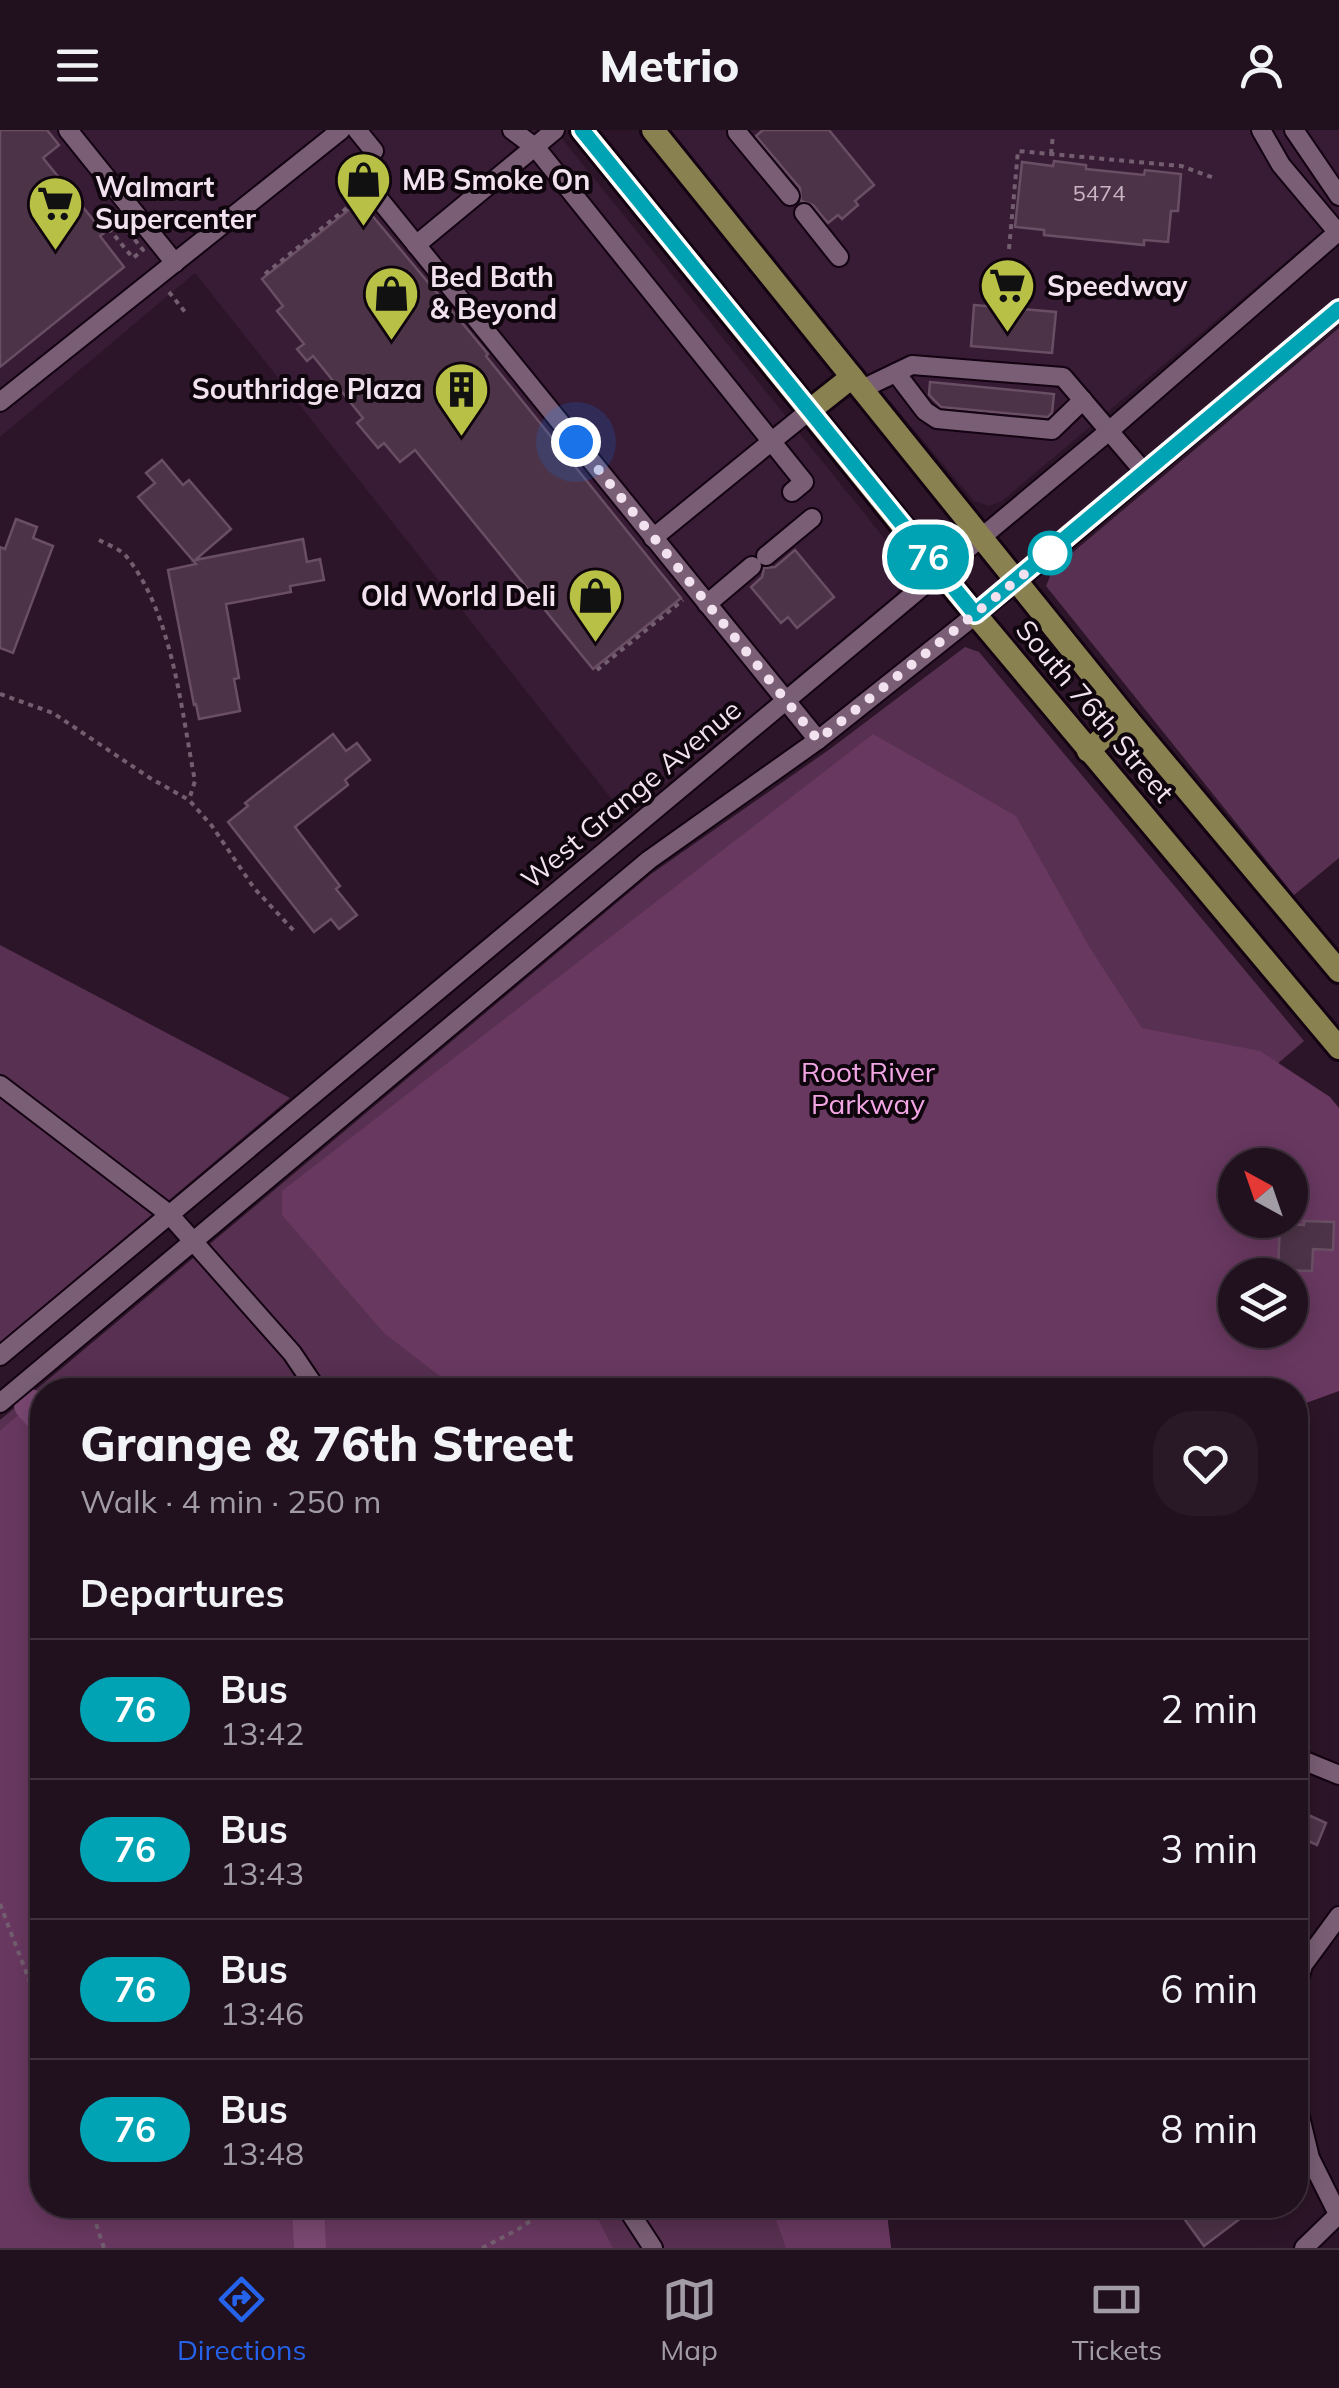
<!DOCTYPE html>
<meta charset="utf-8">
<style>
:root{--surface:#21101e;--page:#291927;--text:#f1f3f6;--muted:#a29da4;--line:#3e303c;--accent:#2563eb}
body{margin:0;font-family:Mulish,sans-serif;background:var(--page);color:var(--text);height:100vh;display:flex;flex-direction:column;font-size:38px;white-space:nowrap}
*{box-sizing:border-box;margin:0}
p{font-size:32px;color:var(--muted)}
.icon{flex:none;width:55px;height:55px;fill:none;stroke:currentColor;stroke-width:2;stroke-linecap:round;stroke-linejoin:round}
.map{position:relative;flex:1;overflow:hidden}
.details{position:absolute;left:30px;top:1248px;width:1278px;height:840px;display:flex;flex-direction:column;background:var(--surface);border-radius:40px;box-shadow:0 5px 25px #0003,0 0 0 2px var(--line)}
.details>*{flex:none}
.badge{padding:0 20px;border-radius:32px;font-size:35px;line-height:65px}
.needle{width:65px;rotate:320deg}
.buttons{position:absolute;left:1218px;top:1018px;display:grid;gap:20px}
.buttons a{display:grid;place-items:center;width:90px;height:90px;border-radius:50%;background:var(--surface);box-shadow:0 5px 25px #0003,0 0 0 2px var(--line);font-size:50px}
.you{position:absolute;width:50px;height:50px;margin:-25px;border:8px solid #fff;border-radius:50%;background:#1a73e8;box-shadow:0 0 0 15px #1a73e833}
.map>.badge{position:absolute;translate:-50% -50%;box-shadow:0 0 0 5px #fff}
h2{padding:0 50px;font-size:38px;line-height:90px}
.round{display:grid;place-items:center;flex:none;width:105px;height:105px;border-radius:40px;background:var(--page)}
.overview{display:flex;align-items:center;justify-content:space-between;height:170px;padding:0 50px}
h1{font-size:48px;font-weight:800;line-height:75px}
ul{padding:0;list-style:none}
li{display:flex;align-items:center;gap:30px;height:140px;padding:0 50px;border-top:2px solid var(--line)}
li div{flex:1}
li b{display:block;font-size:38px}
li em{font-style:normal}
li .badge{min-width:110px;font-weight:700;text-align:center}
header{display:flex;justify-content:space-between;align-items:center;height:130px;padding:0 50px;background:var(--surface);font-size:45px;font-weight:800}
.dock{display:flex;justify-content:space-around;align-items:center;height:140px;border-top:2px solid var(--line);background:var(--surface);font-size:28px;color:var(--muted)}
.dock a{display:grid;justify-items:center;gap:5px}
.dock .selected{color:var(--accent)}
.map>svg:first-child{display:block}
.built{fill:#381b34}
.green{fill:#583051}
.forest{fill:#693861;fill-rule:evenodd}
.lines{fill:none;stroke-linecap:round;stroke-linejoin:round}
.river{stroke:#7a4872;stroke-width:32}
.building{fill:#4d3348;stroke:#694e64;stroke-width:2.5}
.minor-casing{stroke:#130211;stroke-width:22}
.major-casing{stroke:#130211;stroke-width:28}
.path{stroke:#735e6f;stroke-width:4;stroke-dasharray:5 5;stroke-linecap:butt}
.minor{stroke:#7a5e75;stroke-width:18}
.major{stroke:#898150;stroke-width:22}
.line-casing{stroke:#fff;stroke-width:22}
.line{stroke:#00a3b4;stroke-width:15}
.walk{stroke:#f2e1ee;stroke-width:10;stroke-dasharray:0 18}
.stop-dot{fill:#fff;stroke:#00a3b4;stroke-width:5}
.labels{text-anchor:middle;stroke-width:8;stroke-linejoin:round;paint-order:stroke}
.number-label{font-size:22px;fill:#c9b6c4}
.poi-label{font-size:28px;font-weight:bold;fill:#f2e1ee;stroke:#0e050d;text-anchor:start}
.street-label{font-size:28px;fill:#f2e1ee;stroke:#0e050d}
.park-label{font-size:28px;fill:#f1a5e3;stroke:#0e050d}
</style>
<header><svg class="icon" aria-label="menu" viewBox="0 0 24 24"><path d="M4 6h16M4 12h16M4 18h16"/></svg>Metrio<svg class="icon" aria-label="person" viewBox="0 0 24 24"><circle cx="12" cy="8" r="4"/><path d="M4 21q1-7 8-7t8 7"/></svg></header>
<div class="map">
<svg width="1339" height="2118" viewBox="0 0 1339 2118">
<rect width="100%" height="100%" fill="#2c1528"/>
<g class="built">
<polygon points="0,0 555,0 893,419 901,431 901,455 896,464 749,587 625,686 195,143 0,307"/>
<polygon points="670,0 1339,0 1339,87 1002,371 989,376 974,371 866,243"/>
</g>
<g class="green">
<polygon points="1339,198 1339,728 1294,765 1046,456 1053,439"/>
<polygon points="965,517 979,522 1304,911 1164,1031 1132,1260 42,1260 42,2075 885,2075 891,2118 0,2118 0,1290 651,744 830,619"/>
<polygon points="0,815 290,968 0,1213"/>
</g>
<g class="forest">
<path d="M873,604l143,82 74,132 52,80 118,23 70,46 9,11v283l-44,16v-17h-837l-74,-57 -102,-118v-24zM1235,1035h55v55h-55zM1235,1145h55v55h-55z"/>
<polygon points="42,1264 42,2075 591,2075 613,2118 0,2118 0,1301"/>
<polygon points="771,2075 886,2075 891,2118 786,2118"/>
</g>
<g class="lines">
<g class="river">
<polyline points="30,1275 42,1288"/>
<polyline points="308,2075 310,2118"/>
</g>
</g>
<g class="building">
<polygon points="0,0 47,0 59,15 43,28 104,103 100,106 124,137 0,237"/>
<polygon points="763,0 829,0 874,55 855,71 858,75 842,89 838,85 828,93 813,75 801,71 800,58 756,6"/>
<polygon points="1054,31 1086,35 1086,39 1144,45 1145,40 1181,44 1178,81 1171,81 1168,112 1144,110 1144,115 1044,105 1044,100 1015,97 1022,32 1053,36"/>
<polygon points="360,71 488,224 486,226 681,468 593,539 415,320 400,332 384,313 378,318 357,293 363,288 313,226 307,231 297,219 304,214 277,181 283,176 262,149"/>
<polygon points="974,175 1056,182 1052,223 971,216"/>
<polygon points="930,252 1054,264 1052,283 1048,287 941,277 929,265"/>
<polygon points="162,330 183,355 189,350 231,399 195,430 303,409 307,432 320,429 324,450 290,456 291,462 226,474 239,548 234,549 240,581 199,589 196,574 194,575 168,440 196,434 138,367 155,353 146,343"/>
<polygon points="16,389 37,397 33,408 53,416 13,523 0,518 0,417 5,419"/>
<polygon points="795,420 834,467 797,498 788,487 781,493 751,457 762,447 764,438 775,437"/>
<polygon points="333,604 346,621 357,613 370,630 345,650 348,655 295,697 340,756 336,759 357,785 339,799 331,789 314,802 228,692 248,676 245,673"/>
<polygon points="1304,1091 1334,1092 1333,1120 1313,1119 1312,1141 1278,1140 1280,1094 1304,1095"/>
<polygon points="1295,1679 1326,1693 1317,1715 1295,1705"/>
<polygon points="1191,2075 1201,2075 1205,2081 1214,2075 1258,2075 1204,2116 1180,2083"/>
</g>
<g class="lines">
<defs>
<g id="minor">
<polyline points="68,0 175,133"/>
<polyline points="357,0 374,21"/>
<polyline points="512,0 536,18 804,352 792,362"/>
<polyline points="1261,0 1281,35 1339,104"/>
<polyline points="1294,0 1339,66"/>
<polyline points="737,2 790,66"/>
<polyline points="353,37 818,610"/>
<polyline points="804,83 839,127"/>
<polyline points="416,115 555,0"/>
<polyline points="896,243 925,281 937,289 1052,300 1083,270"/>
<polyline points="862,259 912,235 1063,247 1145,343"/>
<polyline points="0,272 341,0"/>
<polyline points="653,408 809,281"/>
<polyline points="766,426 812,388"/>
<polyline points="707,474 752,436"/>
<polyline points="0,955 169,1084 292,1223 317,1260"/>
<polyline points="0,1226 1109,301 1339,101"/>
<polyline points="0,1273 649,730 818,610 1018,451 1339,179"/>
<polyline points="1295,1627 1339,1645"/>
<polyline points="1295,1864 1303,1835 1339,1786"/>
<polyline points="1295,1966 1310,2028 1339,2086"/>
<polyline points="625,2075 653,2118"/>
<polyline points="1304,2118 1338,2085"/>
</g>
<g id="major">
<polyline points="582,0 939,441 1339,918"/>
<polyline points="653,0 1126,587 1339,841"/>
<polyline points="809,281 852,247"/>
<polyline points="1088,621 1126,587"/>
</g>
</defs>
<use href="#minor" class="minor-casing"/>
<use href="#major" class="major-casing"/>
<g class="path">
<polyline points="1051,24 1053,5"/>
<polygon points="116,86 143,120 133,128 105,94"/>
<polyline points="1009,119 1018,21 1181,36 1214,48"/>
<polyline points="265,144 358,69"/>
<polyline points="169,162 185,182"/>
<path d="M99,410c9,5 21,9 27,16 47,58 55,154 69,225l-6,19"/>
<polyline points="597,540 683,470"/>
<polyline points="0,564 53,583 150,648 189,670 212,696 254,758 295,802"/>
<polyline points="0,1774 36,1868 42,1929"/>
<polyline points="90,2075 104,2118"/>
<polyline points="482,2118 517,2100 554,2075"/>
</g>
<use href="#minor" class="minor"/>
<use href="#major" class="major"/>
</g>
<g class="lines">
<defs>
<polyline id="line" points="582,0 975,484 1339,179"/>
</defs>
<use href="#line" class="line-casing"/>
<use href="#line" class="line"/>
<polyline class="walk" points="576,312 818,610 1063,413 1050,423"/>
</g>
<defs>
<symbol id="shop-pin" viewBox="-11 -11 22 30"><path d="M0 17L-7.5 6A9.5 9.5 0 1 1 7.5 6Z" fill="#b8c146" stroke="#0e050d"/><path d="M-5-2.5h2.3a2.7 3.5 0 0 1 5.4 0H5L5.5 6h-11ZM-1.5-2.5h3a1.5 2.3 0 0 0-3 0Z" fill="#111"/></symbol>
<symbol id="supermarket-pin" viewBox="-11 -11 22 30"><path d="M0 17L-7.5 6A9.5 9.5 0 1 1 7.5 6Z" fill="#b8c146" stroke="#0e050d"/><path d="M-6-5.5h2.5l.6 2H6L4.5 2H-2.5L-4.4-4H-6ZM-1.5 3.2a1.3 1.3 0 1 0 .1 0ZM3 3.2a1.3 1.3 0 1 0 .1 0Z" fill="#111"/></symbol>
<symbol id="building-pin" viewBox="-11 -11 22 30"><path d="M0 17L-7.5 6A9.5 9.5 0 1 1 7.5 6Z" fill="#b8c146" stroke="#0e050d"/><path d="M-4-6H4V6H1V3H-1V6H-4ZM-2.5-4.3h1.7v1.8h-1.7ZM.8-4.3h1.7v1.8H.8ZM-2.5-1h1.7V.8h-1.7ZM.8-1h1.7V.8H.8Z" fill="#111"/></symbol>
</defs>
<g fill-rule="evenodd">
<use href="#shop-pin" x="332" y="18" width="63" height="86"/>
<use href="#supermarket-pin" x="24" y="42" width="63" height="86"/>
<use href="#supermarket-pin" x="976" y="124" width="63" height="86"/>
<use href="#shop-pin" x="360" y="132" width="63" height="86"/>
<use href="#building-pin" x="430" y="228" width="63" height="86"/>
<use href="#shop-pin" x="564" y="434" width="63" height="86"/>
</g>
<circle class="stop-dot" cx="1050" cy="423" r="20"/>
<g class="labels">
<g class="number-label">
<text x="1099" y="71">5474</text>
</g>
<g class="poi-label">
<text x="402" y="60">MB Smoke On</text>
<text x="95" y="67">Walmart<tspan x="95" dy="32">Supercenter</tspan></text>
<text x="430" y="157">Bed Bath<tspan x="430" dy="32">&amp; Beyond</tspan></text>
<text x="1047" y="166">Speedway</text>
<text x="422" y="269" text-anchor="end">Southridge Plaza</text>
<text x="556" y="476" text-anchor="end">Old World Deli</text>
</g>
<g class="street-label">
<text transform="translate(1095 581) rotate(50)" y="10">South 76th Street</text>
<text transform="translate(631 664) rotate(-40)" y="10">West Grange Avenue</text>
</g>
<g class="park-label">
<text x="868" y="952">Root River<tspan x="868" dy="32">Parkway</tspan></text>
</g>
</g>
</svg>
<div class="buttons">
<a><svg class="needle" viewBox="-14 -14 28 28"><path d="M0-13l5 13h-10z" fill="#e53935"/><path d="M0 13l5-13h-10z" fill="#a29da4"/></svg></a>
<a><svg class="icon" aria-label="layers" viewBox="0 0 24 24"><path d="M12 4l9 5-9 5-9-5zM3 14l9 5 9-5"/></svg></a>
</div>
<div class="you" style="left:576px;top:312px"></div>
<b class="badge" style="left:928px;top:427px;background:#00a3b4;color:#fff">76</b>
<section class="details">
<div class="overview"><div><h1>Grange &amp; 76th Street</h1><p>Walk · 4 min · 250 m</p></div><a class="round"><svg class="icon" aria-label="heart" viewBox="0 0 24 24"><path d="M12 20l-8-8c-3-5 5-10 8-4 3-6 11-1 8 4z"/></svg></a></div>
<h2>Departures</h2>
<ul>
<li><span class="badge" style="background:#00a3b4;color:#fff">76</span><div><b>Bus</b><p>13:42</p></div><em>2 min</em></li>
<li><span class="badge" style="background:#00a3b4;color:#fff">76</span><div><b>Bus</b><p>13:43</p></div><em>3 min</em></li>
<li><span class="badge" style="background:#00a3b4;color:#fff">76</span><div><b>Bus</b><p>13:46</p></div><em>6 min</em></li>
<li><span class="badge" style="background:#00a3b4;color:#fff">76</span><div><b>Bus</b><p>13:48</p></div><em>8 min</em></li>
</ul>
</section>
</div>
<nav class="dock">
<a class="selected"><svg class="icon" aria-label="directions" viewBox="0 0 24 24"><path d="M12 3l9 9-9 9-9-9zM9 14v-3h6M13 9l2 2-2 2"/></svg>Directions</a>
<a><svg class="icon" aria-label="map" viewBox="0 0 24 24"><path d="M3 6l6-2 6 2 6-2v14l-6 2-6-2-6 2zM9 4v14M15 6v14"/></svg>Map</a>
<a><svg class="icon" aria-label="tickets" viewBox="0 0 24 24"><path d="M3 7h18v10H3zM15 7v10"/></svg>Tickets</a>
</nav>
